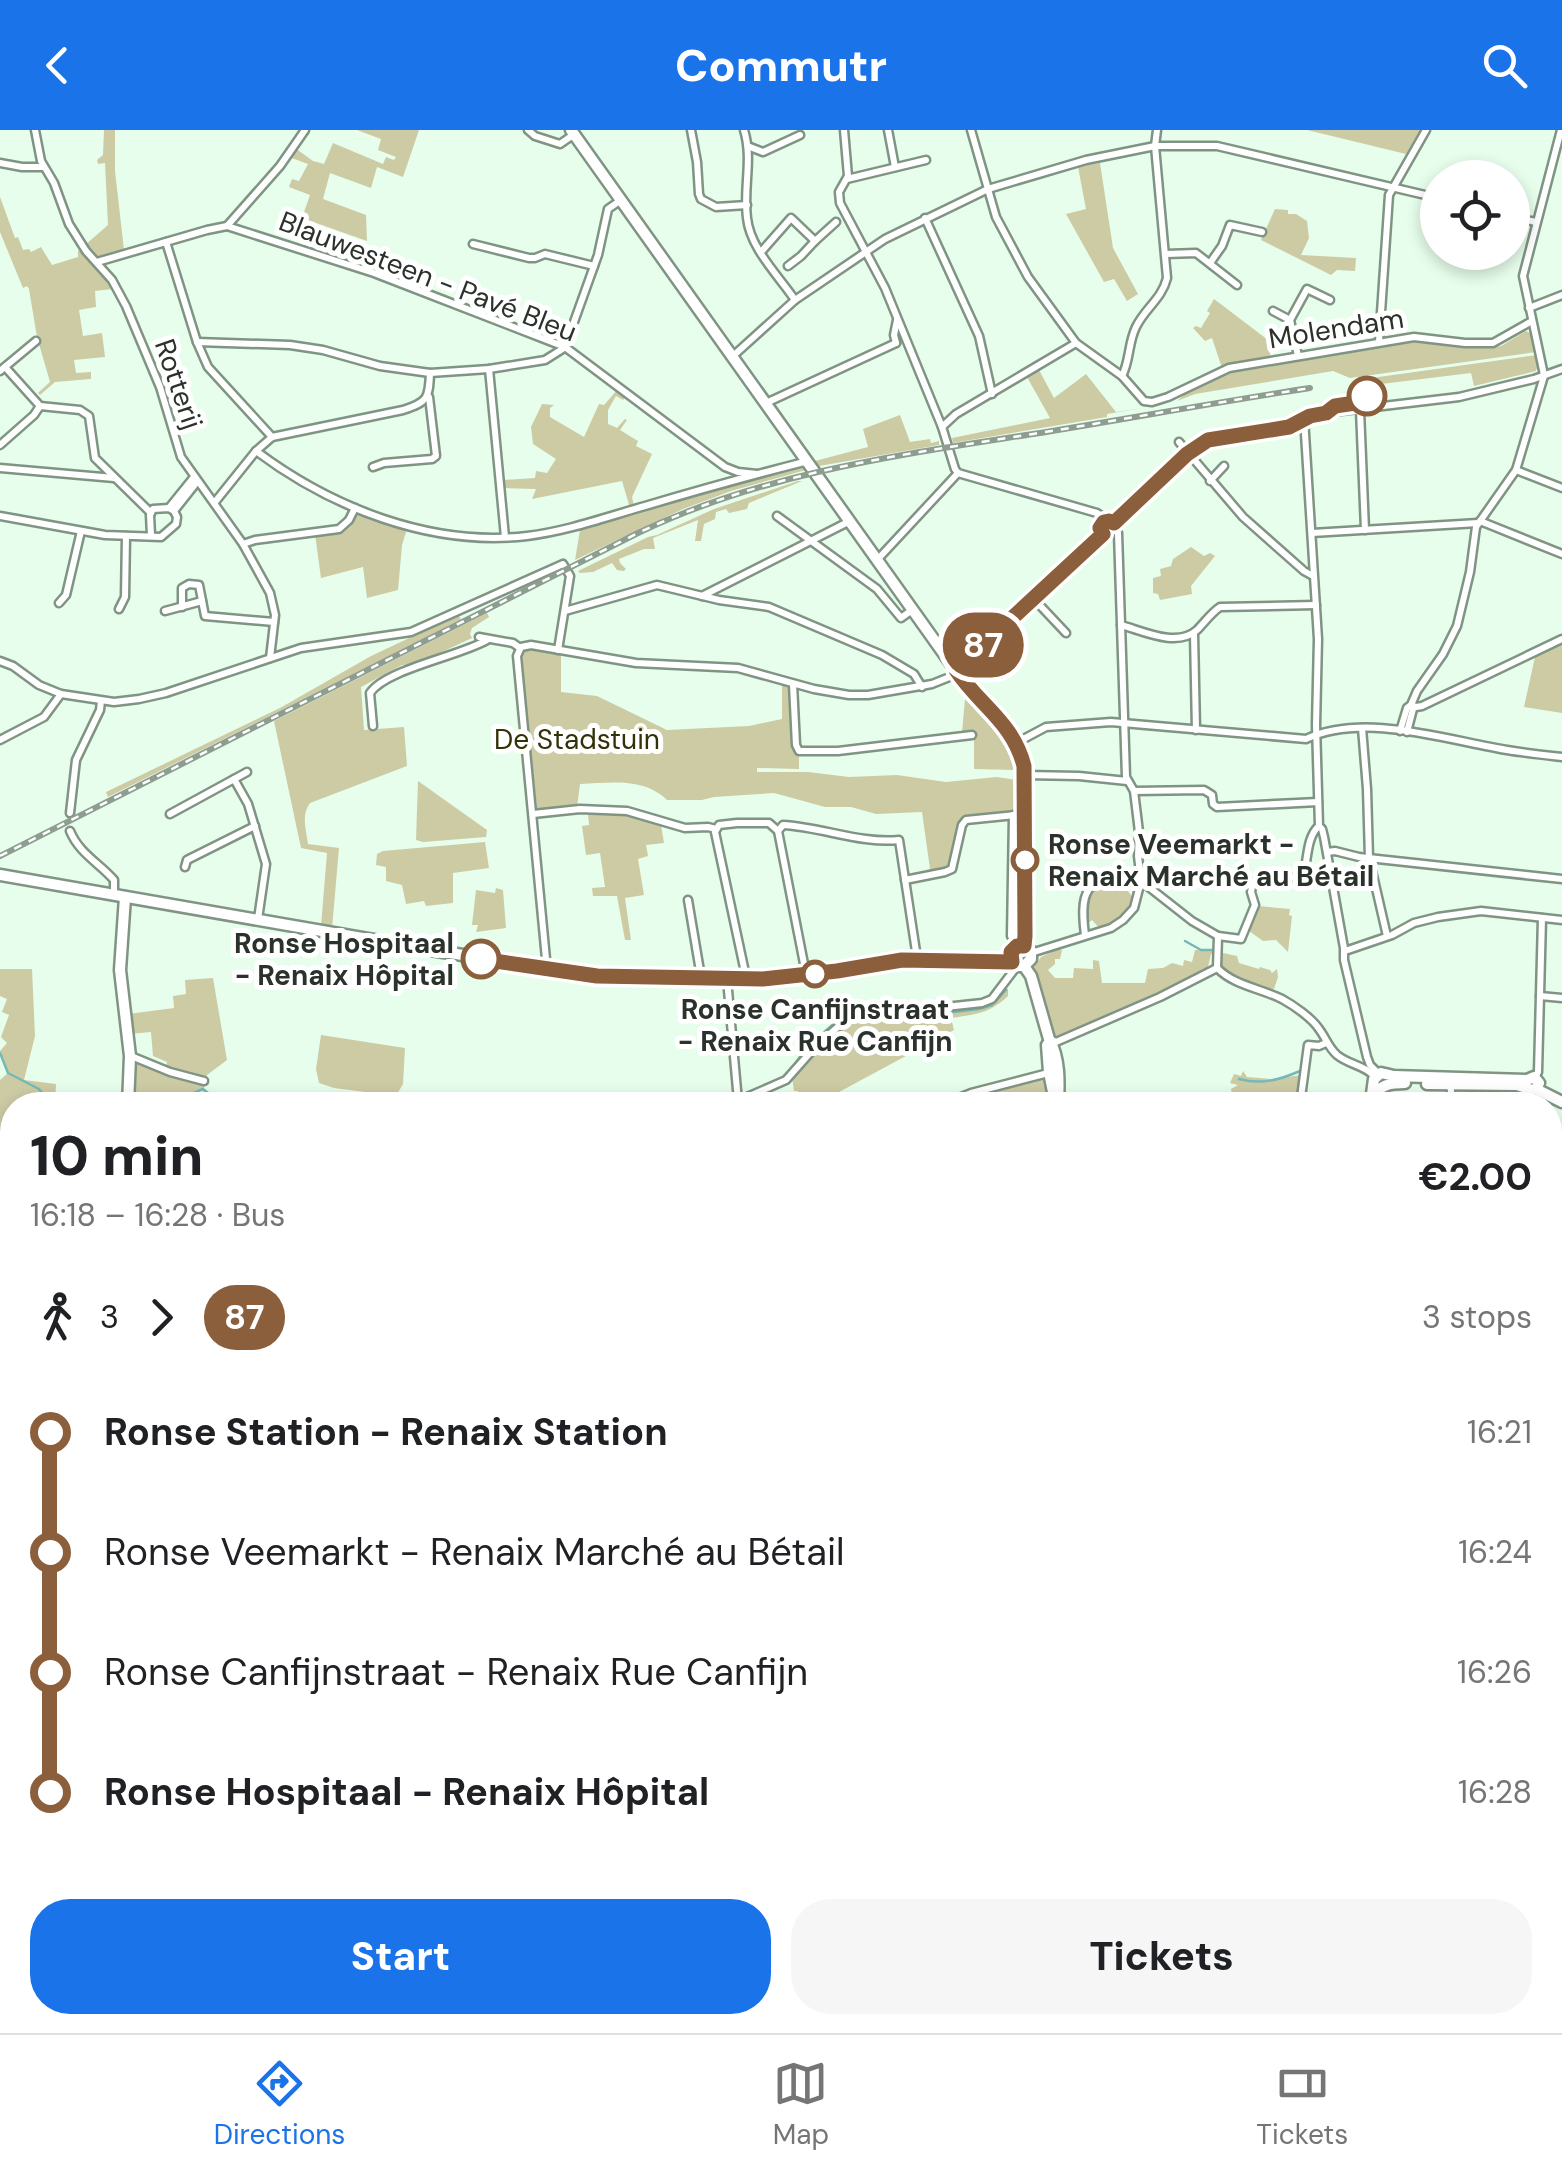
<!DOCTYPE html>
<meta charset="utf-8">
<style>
:root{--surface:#fff;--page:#f6f6f6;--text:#202124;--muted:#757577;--line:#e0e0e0;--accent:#1a73e8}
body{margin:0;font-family:"DM Sans",sans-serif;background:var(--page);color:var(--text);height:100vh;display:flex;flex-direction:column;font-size:38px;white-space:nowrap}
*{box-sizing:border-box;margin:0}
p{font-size:32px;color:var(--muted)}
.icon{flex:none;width:55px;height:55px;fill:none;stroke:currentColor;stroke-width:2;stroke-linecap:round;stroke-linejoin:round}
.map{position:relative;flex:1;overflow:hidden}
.drawer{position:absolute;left:0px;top:962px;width:1562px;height:942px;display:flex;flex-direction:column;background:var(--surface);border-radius:40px 40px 0 0;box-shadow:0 5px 15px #0003}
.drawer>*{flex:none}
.badge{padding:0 20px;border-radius:32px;font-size:35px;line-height:65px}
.tools{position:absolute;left:1420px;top:30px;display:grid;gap:20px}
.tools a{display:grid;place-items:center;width:110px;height:110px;border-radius:50%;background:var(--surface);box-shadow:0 5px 15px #0003;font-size:50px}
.map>.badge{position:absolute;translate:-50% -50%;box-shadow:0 0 0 5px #fff}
.legs{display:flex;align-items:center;gap:15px;height:110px;padding:0 30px;font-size:32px}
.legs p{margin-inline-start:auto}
.summary{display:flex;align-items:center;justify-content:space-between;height:170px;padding:0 30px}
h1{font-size:55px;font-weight:800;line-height:75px}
.button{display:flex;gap:20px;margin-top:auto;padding:20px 30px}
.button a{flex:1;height:115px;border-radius:40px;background:var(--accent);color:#fff;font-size:40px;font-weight:800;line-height:115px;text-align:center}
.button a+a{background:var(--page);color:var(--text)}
ul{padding:0 30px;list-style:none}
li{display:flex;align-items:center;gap:35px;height:120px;font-size:38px}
li i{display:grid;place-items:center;width:15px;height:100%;margin:0 12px;background:currentColor}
li i::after{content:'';width:25px;height:25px;margin:-12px;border:8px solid;border-radius:50%;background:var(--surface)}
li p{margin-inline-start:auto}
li:first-child i{background:linear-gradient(#0000 50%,currentColor 0)}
li:last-child i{background:linear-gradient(currentColor 50%,#0000 0)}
header{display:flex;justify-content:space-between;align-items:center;height:130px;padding:0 30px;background:var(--accent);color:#fff;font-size:45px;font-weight:800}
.dock{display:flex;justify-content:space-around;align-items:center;height:140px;border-top:2px solid var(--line);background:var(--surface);font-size:28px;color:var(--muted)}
.dock a{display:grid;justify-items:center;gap:5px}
.dock .active{color:var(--accent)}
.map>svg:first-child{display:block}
.green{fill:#cccba4}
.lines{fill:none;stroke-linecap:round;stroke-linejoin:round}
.stream{stroke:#75b8b8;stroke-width:2.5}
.minor-casing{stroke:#809484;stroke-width:11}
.major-casing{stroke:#809484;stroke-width:15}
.minor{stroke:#fff;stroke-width:6}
.major{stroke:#fff;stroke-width:10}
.rail-casing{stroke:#8d9d90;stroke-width:6}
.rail{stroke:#fff;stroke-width:2.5;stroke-dasharray:8;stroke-linecap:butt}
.line-1-casing{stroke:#fff;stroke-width:22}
.line-1{stroke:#8b5e3c;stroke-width:15}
.stop-1-dot{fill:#fff;stroke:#8b5e3c;stroke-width:5}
.labels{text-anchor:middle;stroke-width:10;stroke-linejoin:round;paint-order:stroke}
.street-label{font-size:28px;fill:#2a322b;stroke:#fff}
.park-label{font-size:28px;fill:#333107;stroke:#fff}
.stop-label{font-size:28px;font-weight:bold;fill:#2a322b;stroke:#fff;text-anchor:start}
</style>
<header><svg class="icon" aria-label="back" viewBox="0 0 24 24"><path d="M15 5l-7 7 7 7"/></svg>Commutr<svg class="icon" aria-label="search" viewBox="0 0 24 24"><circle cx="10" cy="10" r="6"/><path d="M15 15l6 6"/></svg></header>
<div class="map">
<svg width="1562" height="1903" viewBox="0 0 1562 1903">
<rect width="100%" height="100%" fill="#e7feec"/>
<g class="green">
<path d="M104,0h11v41l9,79c-19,5 -26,14 -39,-5l23,-20 -3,-62 -7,1 -1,-4 6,-5z"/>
<polygon points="357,0 419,0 403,47 377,37 371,58 330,43 323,69 366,85 367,111 302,88 310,65 289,57 292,49 299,51 308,34 289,27 295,18 313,31 324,34 333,13 383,34 386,27 394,30 396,27 378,20 381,9"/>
<polygon points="1307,0 1420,0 1406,24"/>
<polygon points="1100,33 1113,118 1138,164 1127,171 1114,149 1104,152 1066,84 1086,79 1078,37"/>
<polygon points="0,67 15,108 18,107 23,120 29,119 31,122 41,117 52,135 78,127 78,121 82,118 106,145 113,159 95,161 96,177 79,180 83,206 102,203 105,227 74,230 76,243 91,242 91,249 55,252 40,265 38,263 50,252 37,207 29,159 27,156 23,158 0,102"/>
<polygon points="1275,79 1288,80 1288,84 1296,84 1307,91 1309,108 1301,125 1356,128 1355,141 1337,140 1331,145 1261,110"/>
<polygon points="1214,169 1268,210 1271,230 1222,238 1212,208 1205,211 1193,198 1196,196 1201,198 1210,183 1207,181"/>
<polygon points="1526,201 1530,203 1536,222 1350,248 1333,241 1195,264 1177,271 1195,256 1225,241 1412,211 1492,217 1501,216"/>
<polygon points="1537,225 1538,235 1536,241 1474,256 1471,243 1373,255 1372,251 1358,252 1357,250"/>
<polygon points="1039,240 1054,268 1086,244 1116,282 1143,278 1107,284 1107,287 953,313 952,308 1050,288 1027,247"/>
<polygon points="618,259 626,266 623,270 616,266 608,280 608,294 617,298 625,289 627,290 620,300 638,311 636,316 652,324 632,367 634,376 630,378 622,351 532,369 536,359 504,358 503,350 535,348 536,341 547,343 556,329 533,314 531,297 542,274 554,275 550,278 550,287 584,307 599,274 604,275"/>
<polygon points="900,285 910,312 930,309 931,313 939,311 939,315 819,336 815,331 868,317 863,299"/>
<polygon points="803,337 806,340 731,361 683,379 575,430 580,400 728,355"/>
<polygon points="798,351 802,351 749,373 747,379 729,383 726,379 716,382 715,389 704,394 701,411 695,411 698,390 653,408 655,419 644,419 619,429 620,433 626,439 624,441 617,440 612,433 593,442 580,443 578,441 648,407 657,405 714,379"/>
<polygon points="355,381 407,399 402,415 398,460 367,468 363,437 321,448 315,404 345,399"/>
<polygon points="1191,417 1204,426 1210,423 1215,426 1191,456 1192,464 1160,470 1158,464 1153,463 1153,448 1161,446 1160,439 1171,436 1173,429"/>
<path d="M487,483l2,4 -17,11 -2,6 2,4 -56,26 -14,1 -41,22 3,43 40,-3 3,39 -97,37c-9,12 -4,26 -2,41l31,4 -7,81 -11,-3 6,-73 -26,-5 -27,-127z"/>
<polygon points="458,485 461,489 433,504 108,667 106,662 280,578 371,526"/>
<polygon points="1562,514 1562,583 1524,577 1535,527"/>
<path d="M531,518l30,7v37l36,4 70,34 82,-4 33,-7v-35l8,3 3,62 6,6v14l-42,-1v4h51l41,5 48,-2 49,7 51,-5 20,3v32l-55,7 -4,7 -9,41 -22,7 -1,-3 4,-2 -8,-57 -46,2 -25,-7h-26l-51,-14 -60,4 -12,3h-35c-24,-23 -57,-17 -87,-16l-3,23 -40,2 -16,-150 4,-9z"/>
<path d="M965,569c28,23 38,37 51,71l-42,-1v-36l-12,-1z"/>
<polygon points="418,651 487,700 486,707 423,712 416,710"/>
<polygon points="588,684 629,684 661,695 664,713 646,715 648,726 638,729 644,765 625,768 631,810 625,810 617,766 593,766 592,758 605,757 600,723 586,725 582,696 589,695"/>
<polygon points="485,712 489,738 453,743 453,773 426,776 424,771 406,774 402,755 386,751 386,737 376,735 377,724 383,721"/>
<path d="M1104,752h25l5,2 -7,6 8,10 -14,19 -22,9 -7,-8 -5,4c-4,-18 0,-33 17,-42z"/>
<polygon points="496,758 503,760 506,798 476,802 478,795 472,795 476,760 495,763"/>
<polygon points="1258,776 1290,779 1289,785 1292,786 1288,822 1276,810 1263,811 1249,801"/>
<polygon points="1058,819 1062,820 1060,829 1055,829 1055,834 1048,840 1055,848 1073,848 1074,838 1093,839 1093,830 1099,831 1102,853 1145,853 1148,839 1163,838 1172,833 1183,836 1184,830 1192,832 1195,820 1215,819 1215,824 1211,824 1207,841 1157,866 1053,910 1033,838 1041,827"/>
<polygon points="1223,823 1237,826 1239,833 1259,839 1260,837 1270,840 1272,843 1277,839 1278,847 1274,859 1269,858 1268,861 1222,840 1220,834"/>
<polygon points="0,839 32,839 35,906 24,950 56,954 55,975 12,975 12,1165 10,1166 9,1157 12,1143 0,1143 0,950 8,943 0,921 7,913 1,907 9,885 2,882 7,869 0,866"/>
<path d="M213,848l14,82 -20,15 -3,13 -17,8 17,-5c1,1 11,10 14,11 20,10 31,-13 60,3h-147l3,-49 32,11 1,-5 -14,-6 -2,-24 -21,2 -2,-20 46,-6 -1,-12 13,-2 -1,-14z"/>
<path d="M1003,858l5,1v7c-19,18 -32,18 -57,22l3,12 -139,75h-16l-1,-14h-4l-2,-14c14,-17 44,-55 66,-55v-7l55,-2 71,-8z"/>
<polygon points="321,905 405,918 403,954 396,966 334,958 319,953 316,939"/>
<polygon points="1243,941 1247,947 1271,949 1302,945 1299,975 1234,975 1231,959 1238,955 1230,953 1234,944 1241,946"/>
<polygon points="1045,946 1048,967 1046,968 1046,975 1001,975 998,958"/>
<polygon points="0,1208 12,1208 12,1335 0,1331"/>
<polygon points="12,1712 12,1887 0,1867 0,1716"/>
<polygon points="1562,1829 1562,1895 1552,1903 1429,1903 1429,1893 1550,1892 1550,1835"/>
<polygon points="805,1892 964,1893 965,1903 803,1903"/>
<polygon points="1037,1892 1197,1893 1199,1901 1234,1903 1027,1903"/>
<polygon points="13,1893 117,1893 101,1903 2,1903"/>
<polygon points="327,1893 327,1892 662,1893 655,1903 329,1903"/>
<polygon points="1258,1893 1352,1893 1358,1903 1257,1903"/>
</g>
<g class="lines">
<g class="stream">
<polyline points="1185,811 1201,820 1215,820"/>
<polyline points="859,888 921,886 979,879 992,875 1006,860"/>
<polyline points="0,923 8,943 39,959 51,975"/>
<polyline points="793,937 806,918 838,890"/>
<path d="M1239,949c23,6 40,1 61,-8"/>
<path d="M189,965l14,-6c29,24 29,5 58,9"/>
<polyline points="741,965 766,955"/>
</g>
<defs>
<g id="minor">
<polyline points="35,0 41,31 54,53 69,94 86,121 112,150 126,176 160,257 181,327 243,414 270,463 275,485 270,528"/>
<polyline points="528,0 535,6 560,14 573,5"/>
<polyline points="691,0 697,32 699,64 701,69 716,77 747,75"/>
<path d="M744,0c9,29 -1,58 3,88 3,30 31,57 48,82"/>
<polyline points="844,0 848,46 839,62 840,73 885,158 942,297 955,339 958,343 1097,383 1109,391"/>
<polyline points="888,0 895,37"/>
<polyline points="971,0 996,87 1028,147 1076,213 1122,246 1144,271 1152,272 1168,267 1229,238 1414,207 1465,213 1493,213 1532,191"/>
<polyline points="750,17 763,22 800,5"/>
<polyline points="0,33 22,37 43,37"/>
<polyline points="847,49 926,30"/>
<polyline points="1512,87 1536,92"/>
<polyline points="925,88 979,206 992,264"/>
<polyline points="227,96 374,143 565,217 725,337 738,342 757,344"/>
<polyline points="815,111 836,92"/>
<polyline points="166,112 197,212 208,237 272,307"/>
<polyline points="473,114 529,128 535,128 545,124 594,136"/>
<polyline points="761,122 791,88 815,111 801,126 788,136"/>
<polyline points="1166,124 1196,123 1237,155"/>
<polyline points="97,132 207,100 227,96 280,36 305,0"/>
<polyline points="1210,133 1222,116 1230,95 1262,102"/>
<polyline points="1529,178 1562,165"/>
<polyline points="1273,181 1290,190 1298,226"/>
<polyline points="1290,190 1307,159 1330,170"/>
<polyline points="197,212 290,215 323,220 380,236 430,243 489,239 545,230 564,218"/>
<polyline points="1379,212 1389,65 1426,0"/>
<polyline points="896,213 894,205 897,190"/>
<polyline points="565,217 598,125 608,79 621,70"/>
<polyline points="733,226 795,170 885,109 988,59 1086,30 1155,16 1217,16 1438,68"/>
<polyline points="5,237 40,276 80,280 89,286 95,328 151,383"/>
<polyline points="489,239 505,407"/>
<polyline points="0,241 36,211"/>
<polyline points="1544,245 1523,146 1561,0"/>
<path d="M1122,246c8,-15 6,-33 14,-49 9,-19 26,-28 31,-49l-12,-132 2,-16"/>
<polyline points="766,273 896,213"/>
<polyline points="1360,280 1365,400"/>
<polyline points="1304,288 1318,509 1316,595 1319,696 1322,699 1324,707 1344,818 1344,830 1367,927 1370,935 1378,943"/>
<polyline points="942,297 956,284 1076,213"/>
<polyline points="1179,312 1243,387 1304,441 1313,446"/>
<polyline points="0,315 34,285 40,276"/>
<path d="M256,321c76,57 175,96 271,85 41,-5 79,-19 118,-30 54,-16 108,-31 163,-45"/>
<polyline points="373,337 384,333 432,329 436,326 429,267"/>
<polyline points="0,338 114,348"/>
<polyline points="1516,340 1562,358"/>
<polyline points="1210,351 1224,336"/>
<path d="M215,372l41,-51 16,-14 131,-27c25,-8 26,-12 27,-37"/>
<polyline points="169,378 194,347"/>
<polyline points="0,386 105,405 161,407 176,394 177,387 174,381 197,352"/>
<polyline points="777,386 877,459 901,488 912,480"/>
<polyline points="1480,391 1562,424"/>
<polyline points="1312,403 1478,393"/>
<polyline points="1103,404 1101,396 1109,391 1113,393 1187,324 1193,315 1204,310 1286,298 1316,284 1459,267 1534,249 1562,239"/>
<polyline points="151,405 150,385 153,379 169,378 174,381"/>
<polyline points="243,414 255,410 339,399 349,390 355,378"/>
<polyline points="878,429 958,343"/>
<polyline points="702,466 850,391"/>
<polyline points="1033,468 1066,503"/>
<polyline points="59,473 66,465 81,401"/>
<polyline points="182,477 182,458 189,454 199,455 205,486 274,492"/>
<polyline points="119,479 125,467 126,406"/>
<polyline points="165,481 202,471"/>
<polyline points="565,481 657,455 719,470 769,477 882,525 914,544 922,557"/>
<path d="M1121,495c22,6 56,23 76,5 8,-8 14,-17 23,-23l96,-2"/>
<polyline points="1194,504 1196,600"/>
<polyline points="479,507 513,513 520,518"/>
<polyline points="0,531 13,536 39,555 61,564 114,572 139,569 166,563 301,518 411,502 563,434 570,446 558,520"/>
<polyline points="793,554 796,615 799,621 838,621 972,605"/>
<polyline points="1411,575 1416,577 1422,576 1562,509"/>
<path d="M373,596l-3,-33c16,-24 90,-37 117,-53"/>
<polyline points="1362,598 1367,659 1369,728 1387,806"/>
<polyline points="1400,601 1407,578 1411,575 1417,561 1443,524 1457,496 1470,442 1476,397 1516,340 1544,246"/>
<polyline points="1407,602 1413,579 1412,576"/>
<polyline points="0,610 44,587 61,564"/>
<path d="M1016,613l30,-16 65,-5 195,17c59,-27 140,1 201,11 18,3 37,5 55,7"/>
<polyline points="1025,645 1079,646 1127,651"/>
<polyline points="234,649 248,674 266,734 258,789"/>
<polyline points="1134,661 1204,660 1212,665 1213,674 1217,677 1318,672"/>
<polyline points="70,683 76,630 100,580 101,571"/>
<polyline points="170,684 247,642"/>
<polyline points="533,684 580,679 627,681 685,698 708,697 716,699"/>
<polyline points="1013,685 1011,806 1017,816"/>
<path d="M70,701c9,22 29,32 44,49v15"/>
<polyline points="1327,722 1335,721 1359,727 1562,749"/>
<polyline points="185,737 187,730 255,696"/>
<polyline points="905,750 945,742 952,739 962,695 966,690 1025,684"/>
<path d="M1141,751l51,40 26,15 23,3 14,-34 -4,-13 2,-10 7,-4 43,-1c5,-16 3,-40 16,-51"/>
<polyline points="688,770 701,847"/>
<path d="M1085,805c-7,-52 6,-60 56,-54"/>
<polyline points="1345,821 1392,805 1414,793 1438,787 1481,781 1562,790"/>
<polyline points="1031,823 1111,798 1123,790 1134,778 1141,751 1138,726 1139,702 1134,661 1126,647 1118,403 1113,393"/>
<path d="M1217,838c18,18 43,20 65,31 11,6 30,19 37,30 7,9 9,18 18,26 11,9 25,10 35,19"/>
<polyline points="1217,838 1218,806"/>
<polyline points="545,839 546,829 517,526 521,517 531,515 636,533 738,538 814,559 849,565 868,565 932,554 952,546 962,534 1103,404"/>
<path d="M806,844l-28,-143 5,-6c39,2 78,19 116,15l18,118"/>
<polyline points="746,847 715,702 719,695 737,693 769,693 777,700"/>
<polyline points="727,849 738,971"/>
<polyline points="1540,866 1562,868"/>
<polyline points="1050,909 1056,912 1160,867 1217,838"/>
<polyline points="131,926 170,942 204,951"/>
<polyline points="1535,948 1538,942 1542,788"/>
<polyline points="1450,954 1453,975"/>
<polyline points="729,975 786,950 817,915 854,883 927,879 982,873 992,869 1017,836"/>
<polyline points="941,975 971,963 1052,942"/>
<polyline points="1300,975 1308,915 1319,916 1326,913"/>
<polyline points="1550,1059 1562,1168"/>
<polyline points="1550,1205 1562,1203"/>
<polyline points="1550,1340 1562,1345"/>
<polyline points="1550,1702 1562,1718"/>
<polyline points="967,1892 968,1903"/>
<polyline points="104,1903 120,1892"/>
<polyline points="762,1903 765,1892"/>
</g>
<g id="major">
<path d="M571,0l393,552c28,36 58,49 61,100l-2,164"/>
<polyline points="0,745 437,821 597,846 769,849 837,841 902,829 1013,832"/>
<polyline points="125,767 120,840 130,926 128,975"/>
<polyline points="1018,836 1024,836 1031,829 1031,821 1023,816"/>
<path d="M1024,836l7,10 18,63c11,19 10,44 9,66"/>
<polyline points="1047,915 1049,942 1054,967"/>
<polyline points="1427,954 1517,955 1532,960 1536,959 1562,972"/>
<path d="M1373,968c7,-14 18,-15 32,-15"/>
<polyline points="1374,975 1372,964 1374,949 1381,943 1394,946 1527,950 1534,947 1539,953 1536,959"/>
<polyline points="0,1171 12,1168"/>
<polyline points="1550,1445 1562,1471"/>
</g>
</defs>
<use href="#minor" class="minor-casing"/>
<use href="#major" class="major-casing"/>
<use href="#minor" class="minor"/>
<use href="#major" class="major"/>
<defs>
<path id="rail" d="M0,726l638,-323c125,-60 260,-78 395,-99 93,-15 185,-32 277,-46"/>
</defs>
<use href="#rail" class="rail-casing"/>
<use href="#rail" class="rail"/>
</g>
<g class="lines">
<defs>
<path id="line-1" d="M481,829l116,17 166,3 74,-8 65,-11 110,2 -1,-10 6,-6h7l1,-10 -1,-170c-11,-44 -45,-61 -68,-96l147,-136 -3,-6 4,-6 5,-1 5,2 73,-69 21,-14 81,-13 21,-11 16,-3 9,-7 27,-4 5,-6"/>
</defs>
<use href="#line-1" class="line-1-casing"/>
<use href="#line-1" class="line-1"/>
</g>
<g class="stop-1-dot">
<circle cx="1367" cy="266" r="18"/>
<circle cx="1025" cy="730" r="12"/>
<circle cx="481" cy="829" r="18"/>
<circle cx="815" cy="844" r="12"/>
</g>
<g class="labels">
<g class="street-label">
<text transform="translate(428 146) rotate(21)" y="10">Blauwesteen - Pavé Bleu</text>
<text transform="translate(1336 198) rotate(-9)" y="10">Molendam</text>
<text transform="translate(179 254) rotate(71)" y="10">Rotterij</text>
</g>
<g class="park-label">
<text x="577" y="619">De Stadstuin</text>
</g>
<g class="stop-label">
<text x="1048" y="724">Ronse Veemarkt -<tspan x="1048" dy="32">Renaix Marché au Bétail</tspan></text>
<text x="454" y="823" text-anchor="end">Ronse Hospitaal<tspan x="454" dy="32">- Renaix Hôpital</tspan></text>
<text x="815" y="889" text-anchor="middle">Ronse Canfijnstraat<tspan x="815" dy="32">- Renaix Rue Canfijn</tspan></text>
</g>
</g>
</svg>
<div class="tools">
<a><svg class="icon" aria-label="locate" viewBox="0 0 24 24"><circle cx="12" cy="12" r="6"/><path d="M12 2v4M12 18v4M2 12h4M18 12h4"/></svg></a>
</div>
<b class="badge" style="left:983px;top:515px;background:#8b5e3c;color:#fff">87</b>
<section class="drawer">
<div class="summary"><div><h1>10 min</h1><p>16:18 – 16:28 · Bus</p></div><b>€2.00</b></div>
<div class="legs"><svg class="icon" aria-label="walk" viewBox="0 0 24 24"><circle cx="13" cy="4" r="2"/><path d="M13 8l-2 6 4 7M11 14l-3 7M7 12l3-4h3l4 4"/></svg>3<svg class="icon" aria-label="forward" viewBox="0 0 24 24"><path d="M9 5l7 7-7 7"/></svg><b class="badge" style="background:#8b5e3c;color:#fff">87</b><p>3 stops</p></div>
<ul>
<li><i style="color:#8b5e3c"></i><b>Ronse Station - Renaix Station</b><p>16:21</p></li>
<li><i style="color:#8b5e3c"></i><span>Ronse Veemarkt - Renaix Marché au Bétail</span><p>16:24</p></li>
<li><i style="color:#8b5e3c"></i><span>Ronse Canfijnstraat - Renaix Rue Canfijn</span><p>16:26</p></li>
<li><i style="color:#8b5e3c"></i><b>Ronse Hospitaal - Renaix Hôpital</b><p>16:28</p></li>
</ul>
<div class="button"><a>Start</a><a>Tickets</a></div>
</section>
</div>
<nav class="dock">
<a class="active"><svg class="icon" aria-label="directions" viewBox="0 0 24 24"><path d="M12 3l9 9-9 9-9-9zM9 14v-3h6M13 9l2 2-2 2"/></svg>Directions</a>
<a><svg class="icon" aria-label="map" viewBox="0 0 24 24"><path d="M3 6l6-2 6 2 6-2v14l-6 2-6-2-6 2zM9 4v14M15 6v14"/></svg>Map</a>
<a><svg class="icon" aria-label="tickets" viewBox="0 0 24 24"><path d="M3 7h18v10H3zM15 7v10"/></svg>Tickets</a>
</nav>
